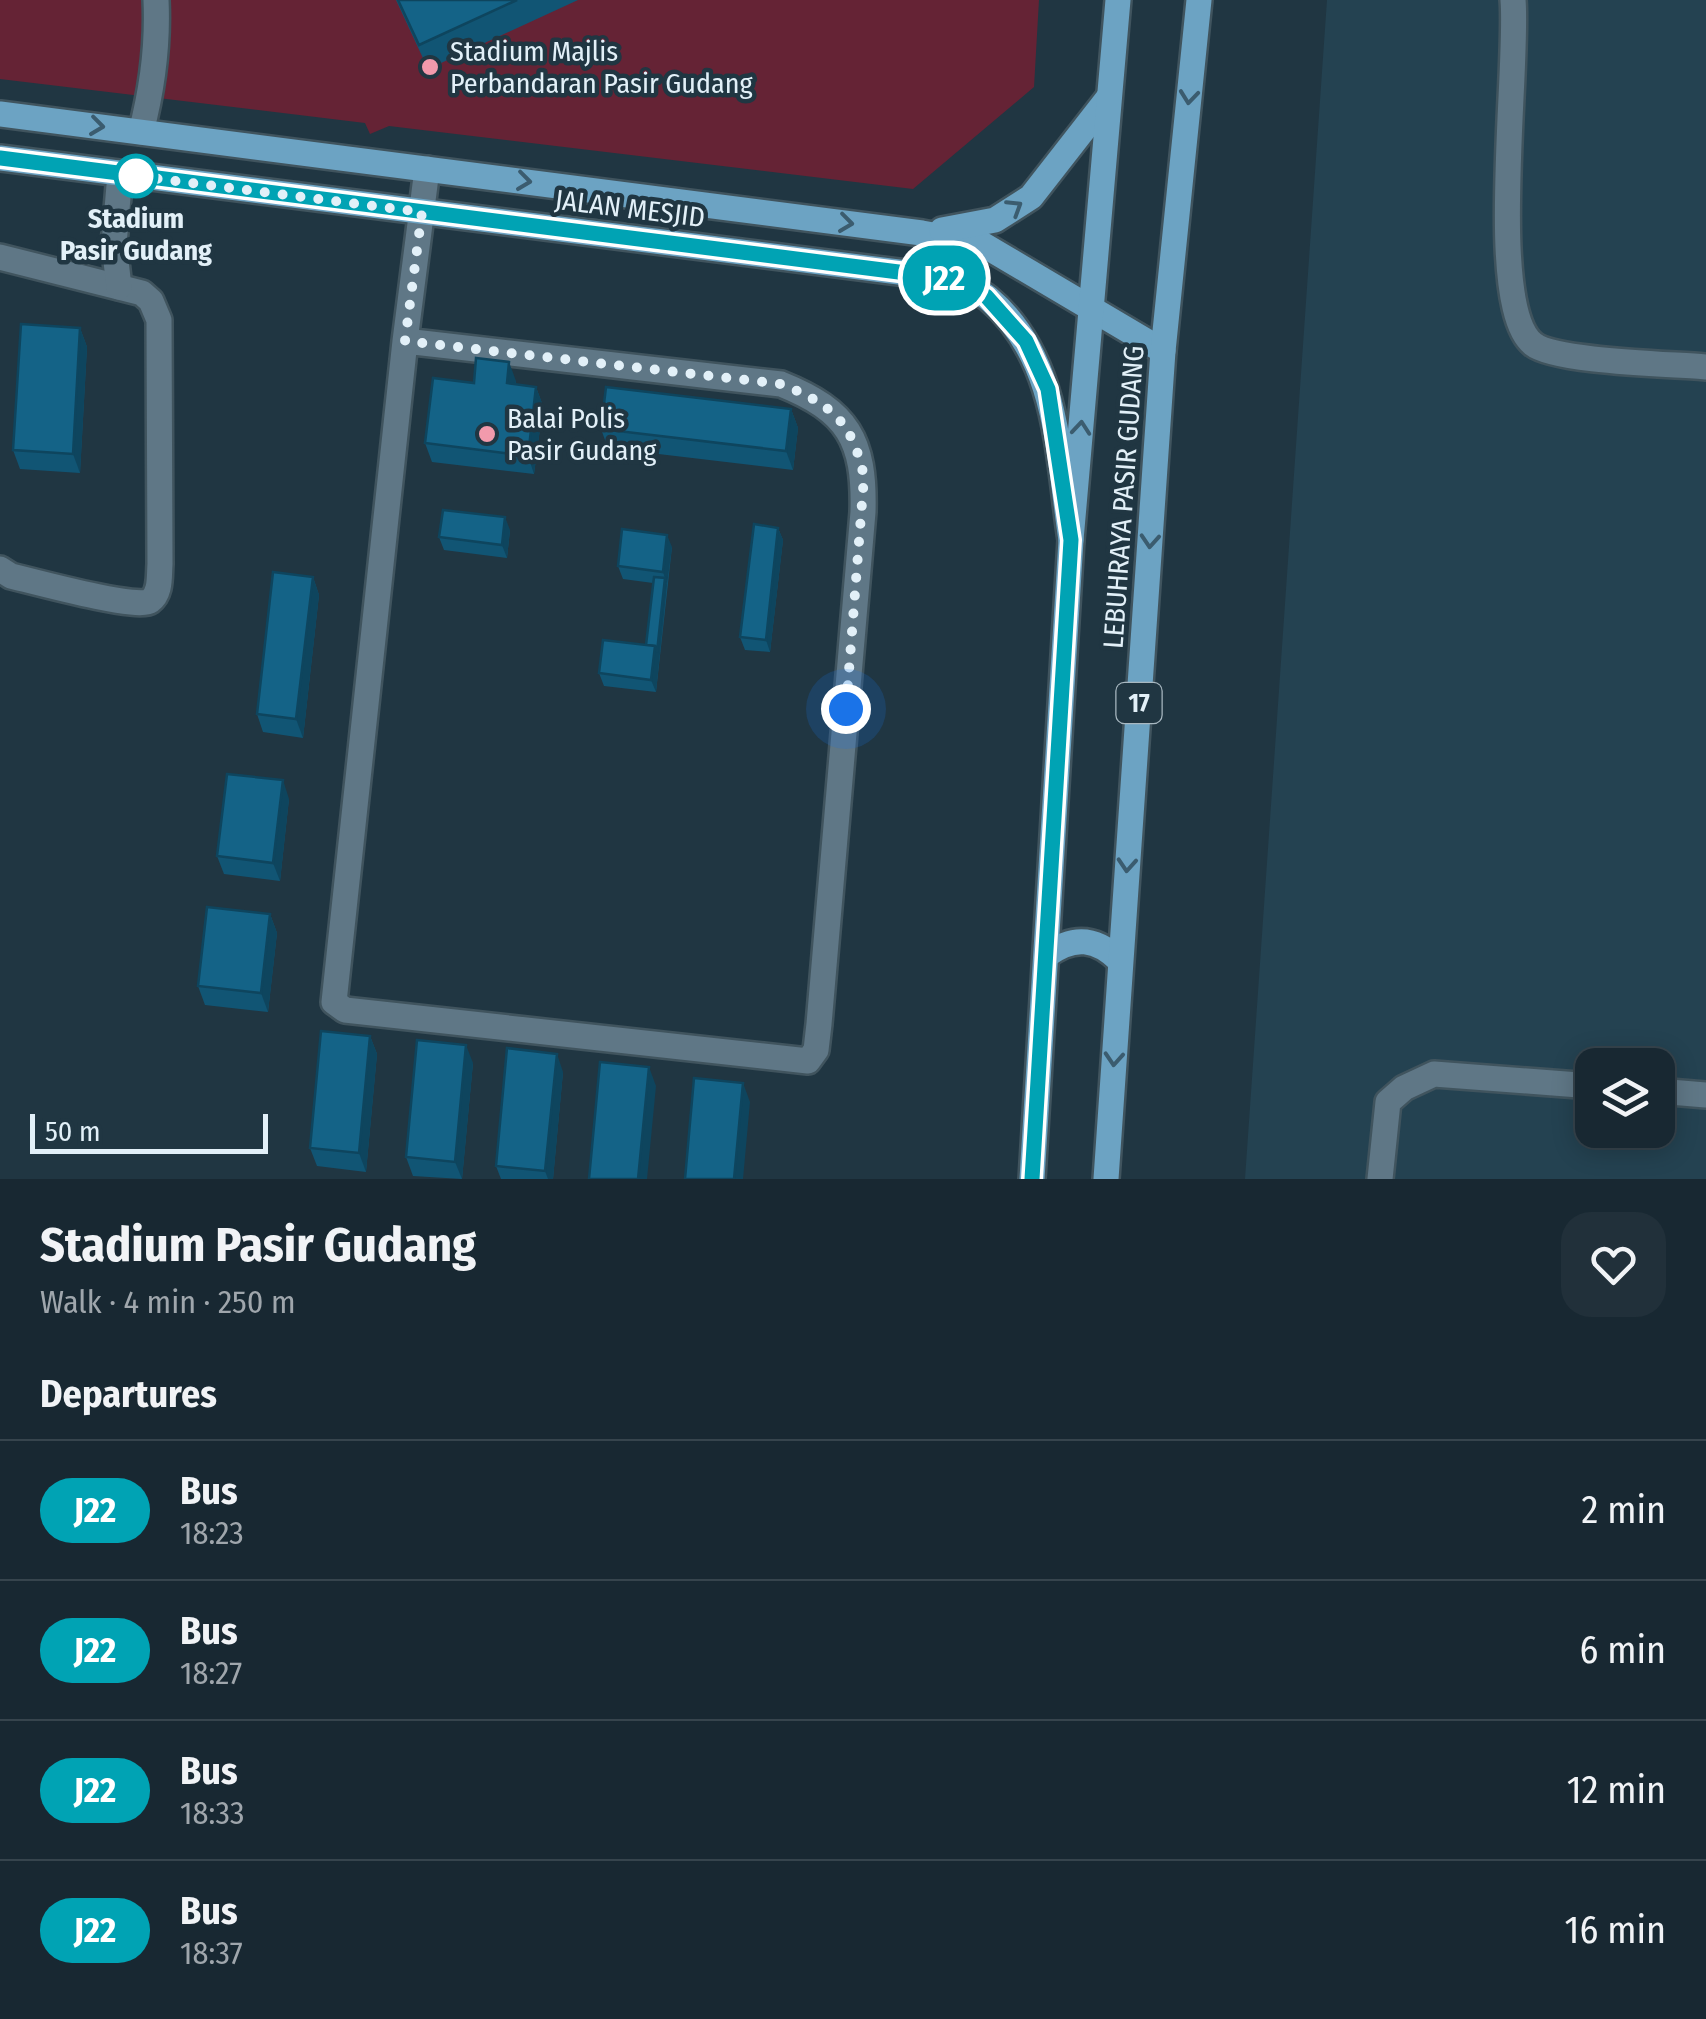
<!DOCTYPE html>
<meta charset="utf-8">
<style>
:root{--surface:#182832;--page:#21303a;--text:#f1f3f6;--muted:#9fa6ac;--line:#36444d}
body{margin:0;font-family:"Fira Sans Condensed",sans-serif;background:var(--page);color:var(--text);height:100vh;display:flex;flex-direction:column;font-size:38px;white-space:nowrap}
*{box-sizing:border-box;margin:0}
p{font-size:32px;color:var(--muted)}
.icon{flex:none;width:55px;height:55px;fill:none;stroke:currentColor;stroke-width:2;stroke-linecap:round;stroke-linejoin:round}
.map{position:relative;height:1179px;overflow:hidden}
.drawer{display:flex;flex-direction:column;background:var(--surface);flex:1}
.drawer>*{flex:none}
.badge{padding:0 20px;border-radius:32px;font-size:35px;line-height:65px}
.controls{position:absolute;left:1575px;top:1048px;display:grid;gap:20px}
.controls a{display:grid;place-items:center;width:100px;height:100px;border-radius:20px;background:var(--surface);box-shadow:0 5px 25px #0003,0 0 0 2px var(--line);font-size:50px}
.scale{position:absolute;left:30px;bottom:25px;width:238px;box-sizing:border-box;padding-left:10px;border:5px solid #e2f0f8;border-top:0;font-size:28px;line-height:35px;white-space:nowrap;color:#e2f0f8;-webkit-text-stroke:8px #203642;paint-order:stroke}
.you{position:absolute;width:50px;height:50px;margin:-25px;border:8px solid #fff;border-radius:50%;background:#1a73e8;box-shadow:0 0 0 15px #1a73e833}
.map>.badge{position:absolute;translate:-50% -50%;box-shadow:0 0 0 5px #fff}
h2{padding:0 40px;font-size:38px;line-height:90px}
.round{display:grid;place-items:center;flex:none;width:105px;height:105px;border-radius:30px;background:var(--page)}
.headline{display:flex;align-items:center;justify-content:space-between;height:170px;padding:0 40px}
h1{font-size:48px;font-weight:700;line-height:75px}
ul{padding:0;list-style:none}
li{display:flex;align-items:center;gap:30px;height:140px;padding:0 40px;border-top:2px solid var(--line)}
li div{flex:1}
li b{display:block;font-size:38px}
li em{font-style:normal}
li .badge{min-width:110px;font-weight:700;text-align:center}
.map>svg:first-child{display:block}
.built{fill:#244251;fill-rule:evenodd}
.green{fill:#652335}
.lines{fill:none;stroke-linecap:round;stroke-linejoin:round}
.minor-casing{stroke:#40545e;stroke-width:30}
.major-casing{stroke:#40545e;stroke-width:30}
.minor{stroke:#5f7786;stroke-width:25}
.major{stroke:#6ca3c3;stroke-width:25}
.wall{fill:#115574}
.shaded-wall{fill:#0e455e}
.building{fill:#146387;stroke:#0e455e;stroke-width:2.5}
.oneway{stroke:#3b5c6f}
.line-casing{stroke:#fff;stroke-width:22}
.line{stroke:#00a3b4;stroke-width:15}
.walk{stroke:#e2f0f8;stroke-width:10;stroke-dasharray:0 18}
.poi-dot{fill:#f29aac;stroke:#203642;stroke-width:4}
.stop-dot{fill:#fff;stroke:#00a3b4;stroke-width:5}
.labels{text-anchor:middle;stroke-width:9;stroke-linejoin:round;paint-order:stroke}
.shield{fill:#203642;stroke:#a8b8c1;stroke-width:2.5}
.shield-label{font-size:25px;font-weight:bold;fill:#e2f0f8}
.poi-label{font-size:28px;fill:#e2f0f8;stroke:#203642;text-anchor:start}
.street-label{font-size:28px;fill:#e2f0f8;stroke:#203642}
.stop-label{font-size:28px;font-weight:bold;fill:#e2f0f8;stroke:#203642}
</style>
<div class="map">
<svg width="1706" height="1179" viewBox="0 0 1706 1179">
<rect width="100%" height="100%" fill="#203642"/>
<path class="built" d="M1327,0h379v1179h-461zM1592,1065h66v65h-66z"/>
<polygon class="green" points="0,0 1039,0 1034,87 913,189 389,126 370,134 365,123 0,79"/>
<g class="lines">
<defs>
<g id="minor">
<path d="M1513,0c6,66 -27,306 20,344 22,18 140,20 173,23"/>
<path d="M141,132c11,-42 17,-89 15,-132"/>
<path d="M0,257l142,36 9,8 8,19 1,244c-1,13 1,29 -10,37 -12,9 -118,-20 -139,-25l-11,-7"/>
<polyline points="119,287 114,244 120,174"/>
<path d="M405,341l376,43c67,27 84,56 82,128l-44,512 -3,26 -8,11 -463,-51 -11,-8 71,-661 22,-172"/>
<polyline points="1658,1091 1706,1095"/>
<polyline points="1380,1179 1388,1102 1404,1088 1434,1074 1592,1086"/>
</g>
<g id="major">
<polyline points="0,114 922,233 982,244 1163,351"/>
<path d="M0,158l946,120c13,6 31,11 42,20 71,59 70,158 83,242"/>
<polyline points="942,230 995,220 1031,197 1109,97"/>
<path d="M1047,955c27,-20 50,-17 73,6"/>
<polyline points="1032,1179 1071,540 1118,0"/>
<polyline points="1106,1179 1163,351 1199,0"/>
</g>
</defs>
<use href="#minor" class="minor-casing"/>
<use href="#major" class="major-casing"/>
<use href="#minor" class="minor"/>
<use href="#major" class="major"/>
</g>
<g class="wall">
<polygon points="396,0 578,0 428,69"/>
<polygon points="80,328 87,347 80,473 20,469 13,450"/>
<polygon points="516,381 516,384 536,387 543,406 534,474 432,462 425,443 474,383"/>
<polygon points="791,409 798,428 793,470 608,448 601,429"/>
<polygon points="778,528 783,540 770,652 745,650 740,637"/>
<polygon points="510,530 507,558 444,550 439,537"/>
<polygon points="672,547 656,692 604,686 599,673 646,645 653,583 623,579 618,566"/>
<polygon points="313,577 319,595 303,738 263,732 257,714"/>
<polygon points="289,799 280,881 224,874 217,856"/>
<polygon points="270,914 277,933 268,1012 205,1005 198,986"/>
<polygon points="370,1036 377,1054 366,1172 317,1166 310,1148"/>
<polygon points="473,1063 462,1179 413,1176 406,1157"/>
<polygon points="563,1072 553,1179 501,1179 496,1166"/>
</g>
<g class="shaded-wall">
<polygon points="80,328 87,347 80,473 73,454"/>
<polygon points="509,362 516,381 514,402 507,383"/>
<polygon points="536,387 543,406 534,474 528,456"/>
<polygon points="791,409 798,428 793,470 786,451"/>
<polygon points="505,517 510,530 507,558 502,545"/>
<polygon points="778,528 783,540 770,652 766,640"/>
<polygon points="667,535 672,547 667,585 663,572"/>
<polygon points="313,577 319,595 303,738 296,719"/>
<polygon points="665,578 667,585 656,692 651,680"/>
<polygon points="283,780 289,799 280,881 273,863"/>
<polygon points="270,914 277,933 268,1012 261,993"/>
<polygon points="370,1036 377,1054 366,1172 359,1153"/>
<polygon points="466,1045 473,1063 462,1179 455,1162"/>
<polygon points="557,1054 563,1072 553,1179 548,1179 545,1171"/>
<polygon points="649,1067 656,1086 647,1179 638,1179"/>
<polygon points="743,1083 750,1102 743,1179 734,1179"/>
</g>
<g class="building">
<polygon points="398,0 517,0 419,45"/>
<polygon points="21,324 80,328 73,454 13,450"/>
<polygon points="476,358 509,362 507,383 536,387 528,456 425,443 433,378 474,383"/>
<polygon points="606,387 791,409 786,451 601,429"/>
<polygon points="443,510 505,517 502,545 439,537"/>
<polygon points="754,524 778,528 766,640 740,637"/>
<polygon points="622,529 667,535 663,572 618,566"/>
<polygon points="273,572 313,577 296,719 257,714"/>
<polygon points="654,577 665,578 657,652 655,646 646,645"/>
<polygon points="603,640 655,646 651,680 599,673"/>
<polygon points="227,774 283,780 273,863 217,856"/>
<polygon points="207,907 270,914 261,993 198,986"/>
<polygon points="321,1031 370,1036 359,1153 310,1148"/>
<polygon points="417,1040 466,1045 455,1162 406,1157"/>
<polygon points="507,1048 557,1054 545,1171 496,1166"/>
<polygon points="600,1062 649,1067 638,1179 589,1179"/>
<polygon points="694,1078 743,1083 734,1179 685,1179"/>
</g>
<defs><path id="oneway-chevron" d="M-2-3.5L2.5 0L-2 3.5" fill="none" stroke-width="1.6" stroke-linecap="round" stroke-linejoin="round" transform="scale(2.5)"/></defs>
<g class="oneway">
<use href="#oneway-chevron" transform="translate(1189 97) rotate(96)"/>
<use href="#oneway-chevron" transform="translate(97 126) rotate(7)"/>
<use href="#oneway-chevron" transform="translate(524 181) rotate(7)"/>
<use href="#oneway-chevron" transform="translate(1015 207) rotate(-32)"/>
<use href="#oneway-chevron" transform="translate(846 223) rotate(7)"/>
<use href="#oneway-chevron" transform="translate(1081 428) rotate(-85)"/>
<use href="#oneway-chevron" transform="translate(1150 541) rotate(94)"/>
<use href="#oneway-chevron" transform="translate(1127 865) rotate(94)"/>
<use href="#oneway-chevron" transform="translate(1114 1059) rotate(94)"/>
</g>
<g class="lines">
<defs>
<polyline id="line" points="0,158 946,278 986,296 1026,341 1048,389 1071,540 1032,1179"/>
</defs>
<use href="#line" class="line-casing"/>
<use href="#line" class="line"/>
<path class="walk" d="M136,176l-16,-2 302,38 -17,129 376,43c51,21 71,37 83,93l-18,232"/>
</g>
<g class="poi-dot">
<circle cx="430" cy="67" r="10"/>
<circle cx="487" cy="434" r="10"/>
</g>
<circle class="stop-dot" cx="136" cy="176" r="20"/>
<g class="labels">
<rect class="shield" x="1116.5" y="683" width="45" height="40" rx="8"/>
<g class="shield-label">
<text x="1139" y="712">17</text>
</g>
<g class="poi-label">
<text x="450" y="61">Stadium Majlis<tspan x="450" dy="32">Perbandaran Pasir Gudang</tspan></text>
<text x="507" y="428">Balai Polis<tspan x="507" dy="32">Pasir Gudang</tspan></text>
</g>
<g class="street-label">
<text transform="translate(630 208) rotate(7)" y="10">JALAN MESJID</text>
<text transform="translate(1123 497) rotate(-86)" y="10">LEBUHRAYA PASIR GUDANG</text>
</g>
<g class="stop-label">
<text x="136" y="228">Stadium<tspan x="136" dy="32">Pasir Gudang</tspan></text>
</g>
</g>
</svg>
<div class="controls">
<a><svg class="icon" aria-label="layers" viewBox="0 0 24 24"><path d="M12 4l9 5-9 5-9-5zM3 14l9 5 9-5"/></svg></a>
</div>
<div class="scale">50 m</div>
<div class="you" style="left:846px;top:709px"></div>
<b class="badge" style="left:944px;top:278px;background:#00a3b4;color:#fff">J22</b>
</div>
<section class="drawer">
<div class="headline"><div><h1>Stadium Pasir Gudang</h1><p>Walk · 4 min · 250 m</p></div><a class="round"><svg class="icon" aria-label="heart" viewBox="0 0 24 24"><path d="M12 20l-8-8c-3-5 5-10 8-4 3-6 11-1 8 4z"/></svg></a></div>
<h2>Departures</h2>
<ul>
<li><span class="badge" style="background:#00a3b4;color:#fff">J22</span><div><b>Bus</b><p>18:23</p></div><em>2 min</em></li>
<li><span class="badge" style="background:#00a3b4;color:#fff">J22</span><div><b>Bus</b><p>18:27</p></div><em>6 min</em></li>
<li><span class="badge" style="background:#00a3b4;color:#fff">J22</span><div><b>Bus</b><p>18:33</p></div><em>12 min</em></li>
<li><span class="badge" style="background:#00a3b4;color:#fff">J22</span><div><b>Bus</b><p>18:37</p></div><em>16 min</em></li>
</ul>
</section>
